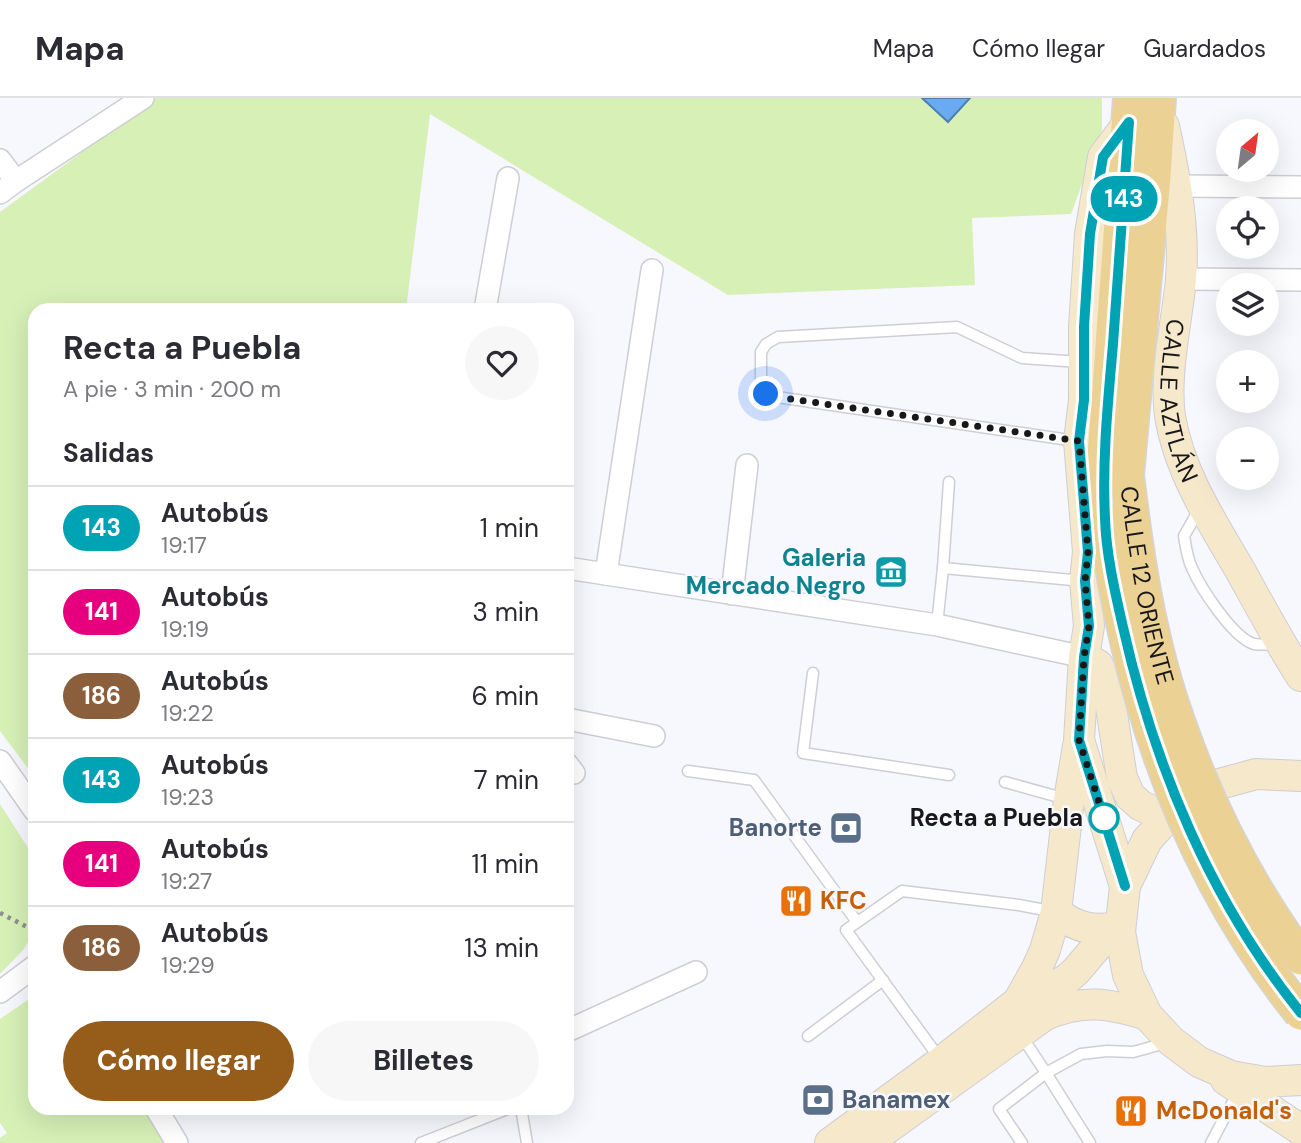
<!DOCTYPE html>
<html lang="es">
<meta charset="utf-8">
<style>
:root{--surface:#fff;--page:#f7f7f7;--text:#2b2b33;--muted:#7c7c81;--line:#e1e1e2;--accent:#965c1a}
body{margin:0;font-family:"DM Sans",sans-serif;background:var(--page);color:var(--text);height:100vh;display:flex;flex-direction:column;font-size:26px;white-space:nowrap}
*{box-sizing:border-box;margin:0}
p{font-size:23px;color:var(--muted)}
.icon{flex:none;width:38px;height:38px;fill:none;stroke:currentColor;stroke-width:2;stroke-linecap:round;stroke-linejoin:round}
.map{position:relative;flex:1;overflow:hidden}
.details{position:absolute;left:28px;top:205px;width:546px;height:812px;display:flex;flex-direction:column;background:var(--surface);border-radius:21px;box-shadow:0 7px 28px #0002}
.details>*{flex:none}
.badge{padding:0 14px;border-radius:23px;font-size:24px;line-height:46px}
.needle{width:46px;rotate:29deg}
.tools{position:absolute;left:1216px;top:21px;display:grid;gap:14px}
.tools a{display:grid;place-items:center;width:63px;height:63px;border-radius:50%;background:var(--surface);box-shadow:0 7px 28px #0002;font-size:35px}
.you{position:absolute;width:35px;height:35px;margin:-18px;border:5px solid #fff;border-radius:50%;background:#1a73e8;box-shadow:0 0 0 10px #1a73e833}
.map>.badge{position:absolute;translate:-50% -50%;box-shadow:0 0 0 4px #fff}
h2{padding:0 35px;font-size:26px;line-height:63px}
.round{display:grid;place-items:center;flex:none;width:74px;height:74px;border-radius:37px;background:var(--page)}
.head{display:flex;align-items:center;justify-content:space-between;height:119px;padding:0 35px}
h1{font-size:33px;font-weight:700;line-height:52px}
.button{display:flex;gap:14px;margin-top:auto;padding:14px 35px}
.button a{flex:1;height:80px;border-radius:42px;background:var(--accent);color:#fff;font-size:28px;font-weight:700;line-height:80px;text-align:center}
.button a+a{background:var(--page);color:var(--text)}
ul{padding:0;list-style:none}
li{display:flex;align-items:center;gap:21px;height:84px;padding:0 35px;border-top:2px solid var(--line)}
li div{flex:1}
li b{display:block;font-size:26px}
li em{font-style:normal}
li .badge{min-width:77px;font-weight:700;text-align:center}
header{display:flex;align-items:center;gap:42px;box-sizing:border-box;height:98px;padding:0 35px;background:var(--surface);border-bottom:2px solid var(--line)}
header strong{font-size:33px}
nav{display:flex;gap:38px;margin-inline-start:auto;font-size:24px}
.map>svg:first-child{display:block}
.green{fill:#d6f0b6}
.water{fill:#6aaaf0;stroke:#517eb0;stroke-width:2}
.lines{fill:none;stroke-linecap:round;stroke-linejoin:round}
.lane-casing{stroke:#cfced5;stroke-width:13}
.street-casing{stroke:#cfced5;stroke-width:24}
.secondary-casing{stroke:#cfced5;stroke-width:32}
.primary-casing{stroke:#d5d5d6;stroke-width:36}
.path{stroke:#8f8f93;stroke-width:4.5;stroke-dasharray:3.5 5;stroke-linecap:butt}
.lane{stroke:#fff;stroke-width:10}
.street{stroke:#fff;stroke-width:21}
.secondary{stroke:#f6e8ca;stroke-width:30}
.primary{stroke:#ecd194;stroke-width:33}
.primary-bridge-casing{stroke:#d5d5d6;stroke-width:36;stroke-linecap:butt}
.primary-bridge{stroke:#ecd194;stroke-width:33}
.line-casing{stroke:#fff;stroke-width:16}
.line{stroke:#00a3b4;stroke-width:10}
.walk{stroke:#18181a;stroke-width:7;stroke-dasharray:0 12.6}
.stop-dot{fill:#fff;stroke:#00a3b4;stroke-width:3.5}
.labels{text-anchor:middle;stroke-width:5;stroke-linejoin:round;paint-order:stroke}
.street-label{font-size:24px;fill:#18181a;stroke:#f7f7fe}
.culture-label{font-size:24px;font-weight:bold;fill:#0d838f;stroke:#f7f7fe;text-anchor:end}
.stop-label{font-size:24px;font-weight:bold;fill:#18181a;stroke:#f7f7fe;text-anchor:end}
.service-label{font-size:24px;font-weight:bold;fill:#4e5e75;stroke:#f7f7fe;text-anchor:end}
.food-label{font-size:24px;font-weight:bold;fill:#c56008;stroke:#f7f7fe;text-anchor:start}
</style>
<header>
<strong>Mapa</strong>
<nav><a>Mapa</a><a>Cómo llegar</a><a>Guardados</a></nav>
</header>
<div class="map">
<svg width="1301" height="1045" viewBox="0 0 1301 1045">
<rect width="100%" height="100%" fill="#f7f7fe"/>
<g class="green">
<polygon points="156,0 1102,0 1102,32 1071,116 972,120 975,187 728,197 430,16 406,212 35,212 35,632 30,673 0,633 0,114"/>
<polygon points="0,706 35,761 35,831 24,851 0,876"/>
<polygon points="35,897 35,1010 150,1010 174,1045 0,1045 0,1040 7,1035 0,1025 0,921"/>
</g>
<polygon class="water" points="922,0 970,0 948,24"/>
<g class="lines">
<defs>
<g id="lane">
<polyline points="1076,343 777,299 766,296 761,289 761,254 766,246 778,239 957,229 1022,260 1080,264"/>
<path d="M1200,410l-16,28c2,11 3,22 8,32 8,19 41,70 62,76 6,1 15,0 22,1"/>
<polyline points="943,470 1083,483"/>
<polyline points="937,527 943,470 949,384"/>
<polyline points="813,575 803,655 949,677"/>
<polyline points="688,673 754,682 857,824"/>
<polyline points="1005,684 1066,701"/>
<polyline points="1021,937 1046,975 1081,956 1107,953 1133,954 1166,945"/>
<polyline points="808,938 883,882"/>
<polyline points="940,961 846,832 902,793 1019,807 1055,814"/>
<polyline points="521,1010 527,1045"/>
<polyline points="421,1045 510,1010"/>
<polyline points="1022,1045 999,1011 1046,975 1090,1045"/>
<polyline points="1211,1045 1238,994"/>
</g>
<g id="street">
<polyline points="0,62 16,83"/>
<polyline points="1175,88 1301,89"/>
<polyline points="0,95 16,83 143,0"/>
<polyline points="1181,181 1301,182"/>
<polyline points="485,212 508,80"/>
<polyline points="567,470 937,527 1084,559"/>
<polyline points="606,476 652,172"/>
<polyline points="732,496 747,367"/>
<polyline points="567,621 654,638"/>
<polyline points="0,663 35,713"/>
<polyline points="567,666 574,675"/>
<polyline points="0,894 35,868"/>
<polyline points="567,933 696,874"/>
<polyline points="156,1010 177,1045"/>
</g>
<g id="secondary">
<path id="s1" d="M1164,28c11,50 21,102 17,153 -4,42 -17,96 -11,137 9,56 42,106 70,154 20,36 39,72 61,106"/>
<polyline points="1084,559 1098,567 1107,584 1122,680 1130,698 1140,707 1150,712 1162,715 1173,713"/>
<polyline points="1301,678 1256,676 1212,688 1173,713 1147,742 1125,788 1120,834 1128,877 1147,917 1171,943 1199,964 1231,978 1265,984 1301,982"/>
<polyline points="1125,788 1079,642 1084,559 1089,528 1085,483 1088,454 1079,343 1084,302 1084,229 1090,136 1103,59 1129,24"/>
<path d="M1056,814c22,17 37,19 64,15"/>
<polyline points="1018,904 1037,870 1045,852 1056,814 1069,702 1078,648"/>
<polyline points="1226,982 1301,1032"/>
<polyline points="830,1045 942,963 1018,904 1044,894 1067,881 1076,873 1099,846 1120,834"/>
<path d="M867,1045l178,-128c38,-16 64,-12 102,0"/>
</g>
<g id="primary">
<polyline points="1127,377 1154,78 1159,0"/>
<polyline points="1105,422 1104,359 1130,0"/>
</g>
</defs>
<use href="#lane" class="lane-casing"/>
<use href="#street" class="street-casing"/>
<use href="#secondary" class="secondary-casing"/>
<use href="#primary" class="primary-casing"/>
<polyline class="path" points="0,815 35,833"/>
<use href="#lane" class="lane"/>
<use href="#street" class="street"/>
<use href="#secondary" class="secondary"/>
<use href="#primary" class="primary"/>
<defs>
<g id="primary-bridge">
<path id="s2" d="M1127,377c10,84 23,169 52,249 29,83 70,163 122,234"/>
<path d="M1105,422c24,178 82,352 196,493"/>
</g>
</defs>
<use href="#primary-bridge" class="primary-bridge-casing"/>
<use href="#primary-bridge" class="primary-bridge"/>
</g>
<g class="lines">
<defs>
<path id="line" d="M1125,788l-46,-146 5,-83 5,-31 -4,-45 3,-29 -9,-111 5,-41v-73l6,-93 13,-77 26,-35c-5,74 -11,148 -16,222 -5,58 -11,116 -8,174 1,36 10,74 18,109 31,138 88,275 178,386"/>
</defs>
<use href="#line" class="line-casing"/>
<use href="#line" class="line"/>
<polyline class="walk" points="766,296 777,299 1079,343 1088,454 1085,483 1089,528 1084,559 1079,642 1104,720"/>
</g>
<defs>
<symbol id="museum-square" viewBox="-11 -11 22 22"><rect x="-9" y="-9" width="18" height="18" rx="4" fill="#0f9aa8" stroke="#f7f7fe"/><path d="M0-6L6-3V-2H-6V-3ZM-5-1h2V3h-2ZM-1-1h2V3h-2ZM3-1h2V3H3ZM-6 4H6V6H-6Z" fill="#fff"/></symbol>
<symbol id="bank-square" viewBox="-11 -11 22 22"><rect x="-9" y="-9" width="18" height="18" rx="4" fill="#5c6f8a" stroke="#f7f7fe"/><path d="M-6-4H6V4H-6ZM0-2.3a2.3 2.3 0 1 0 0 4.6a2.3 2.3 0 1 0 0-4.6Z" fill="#fff"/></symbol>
<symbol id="restaurant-square" viewBox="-11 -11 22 22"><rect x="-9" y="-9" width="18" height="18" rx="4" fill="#e8710a" stroke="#f7f7fe"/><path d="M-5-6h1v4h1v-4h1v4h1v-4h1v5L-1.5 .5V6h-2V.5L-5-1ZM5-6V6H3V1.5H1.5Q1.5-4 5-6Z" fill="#fff"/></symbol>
</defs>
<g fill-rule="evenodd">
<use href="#museum-square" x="872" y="455" width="38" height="38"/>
<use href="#bank-square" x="827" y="711" width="38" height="38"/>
<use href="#restaurant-square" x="777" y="784" width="38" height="38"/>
<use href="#bank-square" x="799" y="983" width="38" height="38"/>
<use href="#restaurant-square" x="1112" y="994" width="38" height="38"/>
</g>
<circle class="stop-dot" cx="1104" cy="720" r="14"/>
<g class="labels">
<g class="street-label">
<text dy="8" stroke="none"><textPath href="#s1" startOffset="278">CALLE AZTLÁN</textPath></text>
<text dy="8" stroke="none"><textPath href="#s2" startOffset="112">CALLE 12 ORIENTE</textPath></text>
</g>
<g class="culture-label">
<text x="866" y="468">Galeria<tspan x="866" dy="28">Mercado Negro</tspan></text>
</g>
<g class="stop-label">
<text x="1083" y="728">Recta a Puebla</text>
</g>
<g class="service-label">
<text x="822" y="738">Banorte</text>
<text x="842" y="1010" text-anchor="start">Banamex</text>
</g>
<g class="food-label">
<text x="820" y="811">KFC</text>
<text x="1156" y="1021">McDonald's</text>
</g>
</g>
</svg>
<div class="tools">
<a><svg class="needle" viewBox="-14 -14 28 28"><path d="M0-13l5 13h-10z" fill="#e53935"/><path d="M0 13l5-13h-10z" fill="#7c7c81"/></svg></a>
<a><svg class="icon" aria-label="locate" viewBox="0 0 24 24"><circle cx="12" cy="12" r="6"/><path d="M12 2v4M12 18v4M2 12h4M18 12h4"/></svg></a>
<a><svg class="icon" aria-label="layers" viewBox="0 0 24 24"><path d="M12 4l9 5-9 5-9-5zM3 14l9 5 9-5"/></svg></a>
<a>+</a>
<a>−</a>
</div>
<div class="you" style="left:766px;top:296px"></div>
<b class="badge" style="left:1124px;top:101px;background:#00a3b4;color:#fff">143</b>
<section class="details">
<div class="head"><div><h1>Recta a Puebla</h1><p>A pie · 3 min · 200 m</p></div><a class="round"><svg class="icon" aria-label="heart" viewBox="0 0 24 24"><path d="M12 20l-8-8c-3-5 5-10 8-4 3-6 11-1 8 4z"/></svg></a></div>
<h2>Salidas</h2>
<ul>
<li><span class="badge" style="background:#00a3b4;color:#fff">143</span><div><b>Autobús</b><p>19:17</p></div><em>1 min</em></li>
<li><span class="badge" style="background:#e6007e;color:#fff">141</span><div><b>Autobús</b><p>19:19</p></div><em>3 min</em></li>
<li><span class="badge" style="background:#8b5e3c;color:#fff">186</span><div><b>Autobús</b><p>19:22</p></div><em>6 min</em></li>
<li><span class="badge" style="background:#00a3b4;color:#fff">143</span><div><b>Autobús</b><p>19:23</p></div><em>7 min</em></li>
<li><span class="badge" style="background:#e6007e;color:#fff">141</span><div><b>Autobús</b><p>19:27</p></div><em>11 min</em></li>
<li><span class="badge" style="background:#8b5e3c;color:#fff">186</span><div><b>Autobús</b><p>19:29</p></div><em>13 min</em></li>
</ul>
<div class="button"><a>Cómo llegar</a><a>Billetes</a></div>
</section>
</div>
